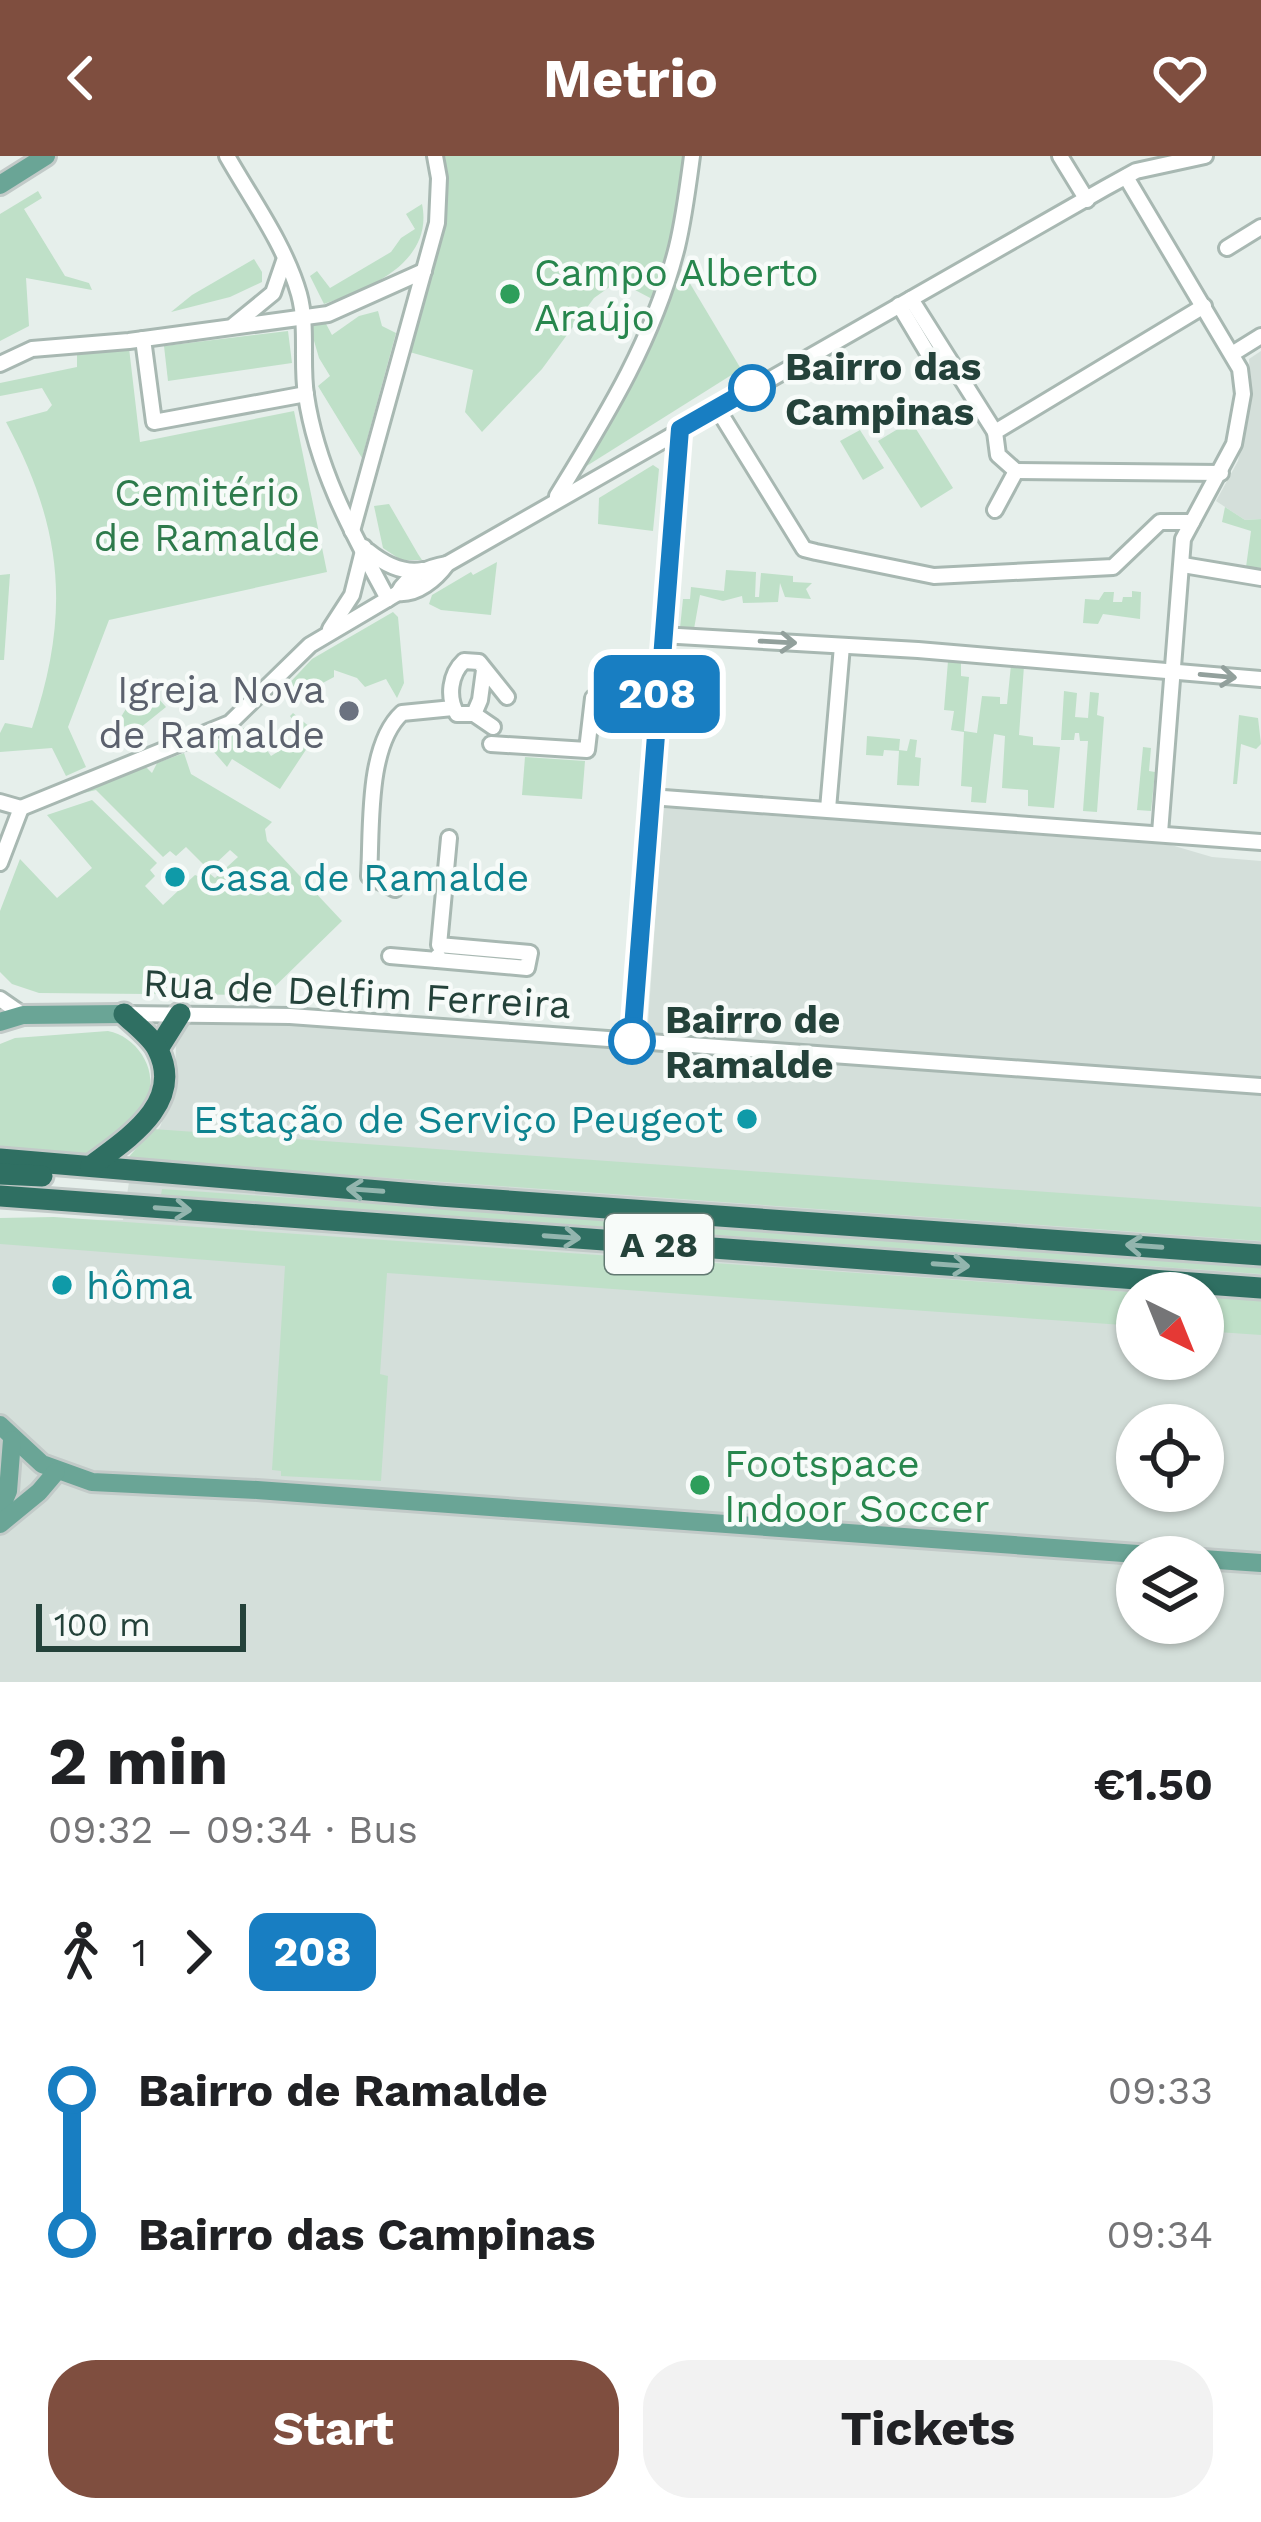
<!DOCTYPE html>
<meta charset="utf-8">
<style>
:root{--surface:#fff;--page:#f2f2f2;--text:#202124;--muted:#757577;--accent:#7f4e3f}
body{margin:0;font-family:"Work Sans",sans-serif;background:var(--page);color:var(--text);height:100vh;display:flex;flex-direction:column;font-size:45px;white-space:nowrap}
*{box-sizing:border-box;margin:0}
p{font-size:39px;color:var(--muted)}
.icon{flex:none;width:66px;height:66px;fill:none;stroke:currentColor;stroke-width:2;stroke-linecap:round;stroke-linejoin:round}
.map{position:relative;height:1526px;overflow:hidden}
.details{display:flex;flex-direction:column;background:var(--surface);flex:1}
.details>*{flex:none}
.badge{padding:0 24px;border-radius:18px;font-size:42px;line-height:78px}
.needle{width:78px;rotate:137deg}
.controls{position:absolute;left:1116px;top:1116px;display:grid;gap:24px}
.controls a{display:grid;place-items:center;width:108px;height:108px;border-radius:50%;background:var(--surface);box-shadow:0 3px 9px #0004;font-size:60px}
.scale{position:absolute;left:36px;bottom:30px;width:210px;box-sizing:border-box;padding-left:12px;border:6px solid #24423a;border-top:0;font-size:33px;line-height:42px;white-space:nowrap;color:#24423a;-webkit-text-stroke:9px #f7fbf9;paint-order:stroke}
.map>.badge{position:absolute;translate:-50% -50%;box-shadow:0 0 0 6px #fff}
.legs{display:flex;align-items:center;gap:18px;height:132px;padding:0 48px;font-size:39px}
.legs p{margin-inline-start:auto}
.summary{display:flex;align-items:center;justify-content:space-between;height:204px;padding:0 48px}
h1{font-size:66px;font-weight:700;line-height:90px}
.button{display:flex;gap:24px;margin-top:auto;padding:24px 48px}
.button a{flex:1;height:138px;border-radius:48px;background:var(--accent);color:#fff;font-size:48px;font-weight:700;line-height:138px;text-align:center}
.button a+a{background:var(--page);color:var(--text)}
ul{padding:0 48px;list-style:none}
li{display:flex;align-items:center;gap:42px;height:144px;font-size:45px}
li i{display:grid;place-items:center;width:18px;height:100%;margin:0 15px;background:currentColor}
li i::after{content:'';width:30px;height:30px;margin:-15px;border:9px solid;border-radius:50%;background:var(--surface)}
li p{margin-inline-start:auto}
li:first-child i{background:linear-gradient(#0000 50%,currentColor 0)}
li:last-child i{background:linear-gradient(currentColor 50%,#0000 0)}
header{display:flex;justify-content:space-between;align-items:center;height:156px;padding:0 48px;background:var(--accent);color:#fff;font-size:54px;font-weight:700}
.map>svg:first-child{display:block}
.built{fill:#d4dfda;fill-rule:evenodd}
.green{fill:#bfe0c8}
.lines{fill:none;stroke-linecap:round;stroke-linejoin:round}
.minor-casing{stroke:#a8b8b2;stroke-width:20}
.major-casing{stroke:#c2cac8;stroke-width:24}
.highway-casing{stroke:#c2cac8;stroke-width:27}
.minor{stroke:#fff;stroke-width:14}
.major{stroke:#6aa596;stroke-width:18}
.highway{stroke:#2f6f62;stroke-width:21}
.oneway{stroke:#92a09c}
.oneway2{stroke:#93b5ae}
.line-1-casing{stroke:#fff;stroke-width:27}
.line-1{stroke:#187ec2;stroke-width:18}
.leisure-dot{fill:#2e9e5b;stroke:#f7fbf9;stroke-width:4.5}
.stop-1-dot{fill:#fff;stroke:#187ec2;stroke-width:6}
.worship-dot{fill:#6b7280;stroke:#f7fbf9;stroke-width:4.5}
.culture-dot{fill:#0f9aa8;stroke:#f7fbf9;stroke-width:4.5}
.labels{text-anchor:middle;stroke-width:9;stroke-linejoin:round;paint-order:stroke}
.shield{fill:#f7fbf9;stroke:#637a73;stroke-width:3}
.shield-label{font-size:36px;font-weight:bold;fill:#24423a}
.leisure-label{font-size:39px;fill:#27864d;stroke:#f7fbf9;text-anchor:start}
.stop-label{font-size:39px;font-weight:bold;fill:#24423a;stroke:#f7fbf9;text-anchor:start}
.park-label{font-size:39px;fill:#2d7a4b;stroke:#f7fbf9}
.worship-label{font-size:39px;fill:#5b616d;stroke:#f7fbf9;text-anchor:end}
.culture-label{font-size:39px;fill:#0d838f;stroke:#f7fbf9;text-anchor:start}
.street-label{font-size:39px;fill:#24423a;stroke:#f7fbf9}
</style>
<header><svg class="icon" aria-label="back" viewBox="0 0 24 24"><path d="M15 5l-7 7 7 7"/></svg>Metrio<svg class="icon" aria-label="heart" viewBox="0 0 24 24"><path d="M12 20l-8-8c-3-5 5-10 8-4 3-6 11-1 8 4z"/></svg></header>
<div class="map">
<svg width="1261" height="1526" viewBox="0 0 1261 1526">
<rect width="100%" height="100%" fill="#e6efeb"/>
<g class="built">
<polygon points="1261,195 1261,363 1245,364 1216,345 1238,305 1251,240 1249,203"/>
<path d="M663,652l508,37 41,12 49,4v821h-1261v-463l123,1 10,-63 27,-30 15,-41 1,-43 13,-24 225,12 232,21zM1137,1137h66v66h-66zM1137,1269h66v66h-66zM1137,1401h66v66h-66z"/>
</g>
<g class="green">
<path d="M445,0h242l-21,107 -12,37 -36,-19 -24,17 -52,71 -60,63 -17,-20 8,-42 -67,-19c19,-64 48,-128 39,-195z"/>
<polygon points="38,35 42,42 24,53 65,120 89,127 92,134 26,122 29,170 0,185 0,58"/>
<path d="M422,48c12,58 -52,85 -98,100l-14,-28 7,-5 13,17 61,-36 10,-14 14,-9 -9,-15z"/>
<polygon points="254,103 262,116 262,126 230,141 171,156 192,139"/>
<polygon points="676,104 741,213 577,316"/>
<polygon points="378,155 382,170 396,177 362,302 318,230 330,220 319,202 310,171 325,166 332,179 359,160"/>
<polygon points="288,175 292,207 168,225 164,190"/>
<path d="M129,192l11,94 154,-31 33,161 -218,48 -41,107 18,40 -20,9 -14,-28 -52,4v-19l5,-10 27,5c39,-115 31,-200 -26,-306l41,-11 5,-6 -10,-17 -42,8v-13l77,-16v-17z"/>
<polygon points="911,265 953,332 921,352 878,285"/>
<polygon points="860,274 884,312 863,324 840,285"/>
<polygon points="653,309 659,313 653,375 598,368 599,342"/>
<polygon points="389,348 418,398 422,404 401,404 383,392 374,350"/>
<polygon points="1225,351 1245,364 1261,363 1261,412 1246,411 1251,375 1222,366"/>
<polygon points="497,406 491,459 441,454 429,448 432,439 471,416 473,419"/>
<polygon points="726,414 756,416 755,441 759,441 761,417 793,420 793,426 812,427 806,433 811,443 785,441 780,427 778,446 743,447 742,440 723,445 700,439 694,473 680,472 683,443 690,443 691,431 724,435"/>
<polygon points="10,418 4,504 0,504 0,419"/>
<polygon points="1132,435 1141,436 1140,463 1103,458 1098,468 1083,467 1085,443 1099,444 1104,436 1114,436 1113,446 1122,446 1123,441 1132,441"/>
<polygon points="393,456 398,461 404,527 397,542 386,523 365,531 357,522 334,514 334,521 319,529 311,540 302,533 295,540 282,535 312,503"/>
<polygon points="948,505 961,506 961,520 969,521 964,575 977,577 982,540 1000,541 1000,548 1007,548 1011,509 1024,510 1019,579 1033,581 1033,589 1060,591 1054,652 1028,650 1028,634 1002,632 1005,580 994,578 986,647 971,646 972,631 961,630 964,576 951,574 954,555 944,554"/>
<polygon points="149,532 166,551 135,576 128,569 123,571 118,566 127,551"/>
<polygon points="1064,535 1077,537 1075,561 1088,562 1090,536 1099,537 1097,559 1104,561 1097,656 1083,655 1088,585 1080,585 1079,577 1075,577 1074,584 1061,584"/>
<polygon points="293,557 317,577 280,633 232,603 227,611 208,589 250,569 271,600 303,580 290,560"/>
<polygon points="1239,559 1258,562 1261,588 1256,593 1241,588 1237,628 1233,628"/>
<polygon points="867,580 900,583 899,594 907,595 910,583 917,584 915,601 921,602 919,630 897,629 899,595 884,594 883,600 866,599"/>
<polygon points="1143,591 1151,592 1149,615 1155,616 1151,655 1137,654"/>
<polygon points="184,597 191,618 272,666 265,673 267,685 342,765 266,839 39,837 12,828 0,816 0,755 20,703 57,742 92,712 47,659 92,644 157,707 150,714 155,720 145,730 163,749 195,719 203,722 209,717 215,722 238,701 230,694 213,710 205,710 186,691 176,700 170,695 163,701 96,634 55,644 143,608 152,617 157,607"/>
<polygon points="525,601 585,605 582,643 522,639"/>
<path d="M108,875c27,5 50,36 40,65 -6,20 -33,46 -52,55 -27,12 -68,2 -96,-1v-106l15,-6z"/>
<polygon points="153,973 1261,1051 1261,1085 127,1003"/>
<polygon points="162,1033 1261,1109 1261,1118 161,1039"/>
<polygon points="54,1061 140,1067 1145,1137 1137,1137 1137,1170 387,1117 380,1218 388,1220 381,1325 281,1320 281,1315 272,1314 285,1110 0,1088 0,1062"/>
<polygon points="1203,1141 1261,1145 1261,1179 1203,1175"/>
</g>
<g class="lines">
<defs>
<g id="minor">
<path d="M227,0c25,44 58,89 72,138 9,33 2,69 7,101 11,75 47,139 82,204"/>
<polyline points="1060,0 1087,44"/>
<polyline points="1126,21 1240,213 1243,238 1234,288 1183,383 1160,677"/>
<polyline points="1227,92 1261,71"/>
<polyline points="911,143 995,276"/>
<polyline points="899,149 936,211 948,204"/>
<polyline points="234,169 273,137 284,105"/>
<polyline points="143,183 154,266 306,238"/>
<polyline points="1232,198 1261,180"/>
<polyline points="0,208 32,193 129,185 328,158 424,115"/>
<polyline points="717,252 804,393 816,396 934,420 1113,411 1160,366 1192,366"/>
<polyline points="1016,315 998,299 995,276 1204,150"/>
<polyline points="1016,315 1221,317"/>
<path d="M557,340c49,-80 97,-157 120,-249 7,-29 11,-61 15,-91"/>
<polyline points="995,354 1016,315"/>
<polyline points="352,375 437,67 439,22 435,0"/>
<path d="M368,395c16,13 34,23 55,19"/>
<polyline points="1183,409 1261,422"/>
<path d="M398,437c19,2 38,-14 49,-29l658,-376 31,-17 69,-15"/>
<polyline points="330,473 352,439 364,391"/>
<polyline points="661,479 918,494 1261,523"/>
<path d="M484,514l-4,30 -6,14h-17c-10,-17 -7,-40 7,-53l15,1 28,35"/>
<polyline points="474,558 493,571"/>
<polyline points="491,588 587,594 593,542"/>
<polyline points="650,641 1261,686"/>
<polyline points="0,646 21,652"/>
<path d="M21,652l209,-85 80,-78 88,-52c8,-17 31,-26 49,-29"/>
<polyline points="828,653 842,490"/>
<polyline points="0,707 21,652"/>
<path d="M395,733l-26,-13c3,-46 -3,-130 33,-163l51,-5"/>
<polyline points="390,800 437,804 438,800"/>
<polyline points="437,804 527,812 530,797 439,789 449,682"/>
<polyline points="0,843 23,859"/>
<polyline points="124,858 290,860 1261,930"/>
<polyline points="632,885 680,273"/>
</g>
<g id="major">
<polyline points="0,29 46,0"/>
<polyline points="0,866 23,859 124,858"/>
<polyline points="0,1269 42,1308 92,1326 257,1334 1179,1401"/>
<polyline points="0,1354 8,1335 12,1284"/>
<polyline points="0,1368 39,1336 56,1316"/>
<polyline points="1203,1403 1261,1407"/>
</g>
<g id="highway">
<polyline points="158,893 180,858"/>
<polyline points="0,1003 439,1040 1261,1099"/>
<path d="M91,1010c34,-26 94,-62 67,-116 -6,-13 -24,-26 -34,-36"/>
<polyline points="0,1018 42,1020"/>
<polyline points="0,1040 1261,1132"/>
</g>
</defs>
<use href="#minor" class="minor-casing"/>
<use href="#major" class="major-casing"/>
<use href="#highway" class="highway-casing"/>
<use href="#minor" class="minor"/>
<use href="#major" class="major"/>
<use href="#highway" class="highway"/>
</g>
<defs><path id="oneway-shaft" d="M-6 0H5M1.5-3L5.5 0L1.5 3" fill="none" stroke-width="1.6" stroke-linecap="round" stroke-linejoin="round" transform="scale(3)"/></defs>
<g class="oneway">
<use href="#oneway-shaft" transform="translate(778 486) rotate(3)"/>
<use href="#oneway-shaft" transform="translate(1218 520) rotate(5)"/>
</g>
<g class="oneway2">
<use href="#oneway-shaft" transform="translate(365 1034) rotate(-176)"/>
<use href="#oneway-shaft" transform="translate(173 1053) rotate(4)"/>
<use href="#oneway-shaft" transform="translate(562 1081) rotate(4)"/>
<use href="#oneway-shaft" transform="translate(1144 1090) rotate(-176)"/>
<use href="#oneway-shaft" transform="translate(951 1109) rotate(4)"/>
</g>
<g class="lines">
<defs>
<polyline id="line-1" points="632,885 680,273 752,232"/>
</defs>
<use href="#line-1" class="line-1-casing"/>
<use href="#line-1" class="line-1"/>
</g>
<g class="leisure-dot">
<circle cx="510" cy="138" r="12"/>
<circle cx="700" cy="1329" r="12"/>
</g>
<g class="stop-1-dot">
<circle cx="752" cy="232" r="21"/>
<circle cx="632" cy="885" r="21"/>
</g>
<circle class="worship-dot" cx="349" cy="555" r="12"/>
<g class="culture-dot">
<circle cx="175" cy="721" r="12"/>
<circle cx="747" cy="963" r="12"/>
<circle cx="62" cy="1129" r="12"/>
</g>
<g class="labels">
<rect class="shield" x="605" y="1058" width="108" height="60" rx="9"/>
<g class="shield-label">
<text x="659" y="1101">A 28</text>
</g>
<g class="leisure-label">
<text x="534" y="130">Campo Alberto<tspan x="534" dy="45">Araújo</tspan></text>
<text x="724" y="1321">Footspace<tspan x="724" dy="45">Indoor Soccer</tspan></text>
</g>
<g class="stop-label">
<text x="785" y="224">Bairro das<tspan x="785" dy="45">Campinas</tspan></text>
<text x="665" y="877">Bairro de<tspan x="665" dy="45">Ramalde</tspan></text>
</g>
<g class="park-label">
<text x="207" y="350">Cemitério<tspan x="207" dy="45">de Ramalde</tspan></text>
</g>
<g class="worship-label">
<text x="325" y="547">Igreja Nova<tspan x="325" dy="45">de Ramalde</tspan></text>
</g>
<g class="culture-label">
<text x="199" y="735">Casa de Ramalde</text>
<text x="723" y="977" text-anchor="end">Estação de Serviço Peugeot</text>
<text x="86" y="1143">hôma</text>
</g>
<g class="street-label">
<text transform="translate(357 837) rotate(3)" y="14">Rua de Delfim Ferreira</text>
</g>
</g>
</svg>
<div class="controls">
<a><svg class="needle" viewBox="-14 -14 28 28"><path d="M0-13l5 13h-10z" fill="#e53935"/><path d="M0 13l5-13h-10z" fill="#757577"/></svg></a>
<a><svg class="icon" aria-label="locate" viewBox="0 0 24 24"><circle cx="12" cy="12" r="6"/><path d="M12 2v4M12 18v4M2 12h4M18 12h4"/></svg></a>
<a><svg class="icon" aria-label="layers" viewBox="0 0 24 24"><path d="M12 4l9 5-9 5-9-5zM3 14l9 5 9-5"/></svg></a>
</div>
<div class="scale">100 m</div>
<b class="badge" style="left:657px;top:538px;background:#187ec2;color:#fff">208</b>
</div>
<section class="details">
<div class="summary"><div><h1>2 min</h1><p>09:32 – 09:34 · Bus</p></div><b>€1.50</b></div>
<div class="legs"><svg class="icon" aria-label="walk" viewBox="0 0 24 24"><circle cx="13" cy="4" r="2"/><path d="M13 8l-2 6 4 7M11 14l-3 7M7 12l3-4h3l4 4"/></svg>1<svg class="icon" aria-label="forward" viewBox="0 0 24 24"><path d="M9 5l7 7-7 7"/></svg><b class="badge" style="background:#187ec2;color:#fff">208</b></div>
<ul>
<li><i style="color:#187ec2"></i><b>Bairro de Ramalde</b><p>09:33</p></li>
<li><i style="color:#187ec2"></i><b>Bairro das Campinas</b><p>09:34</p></li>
</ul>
<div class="button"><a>Start</a><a>Tickets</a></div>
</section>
